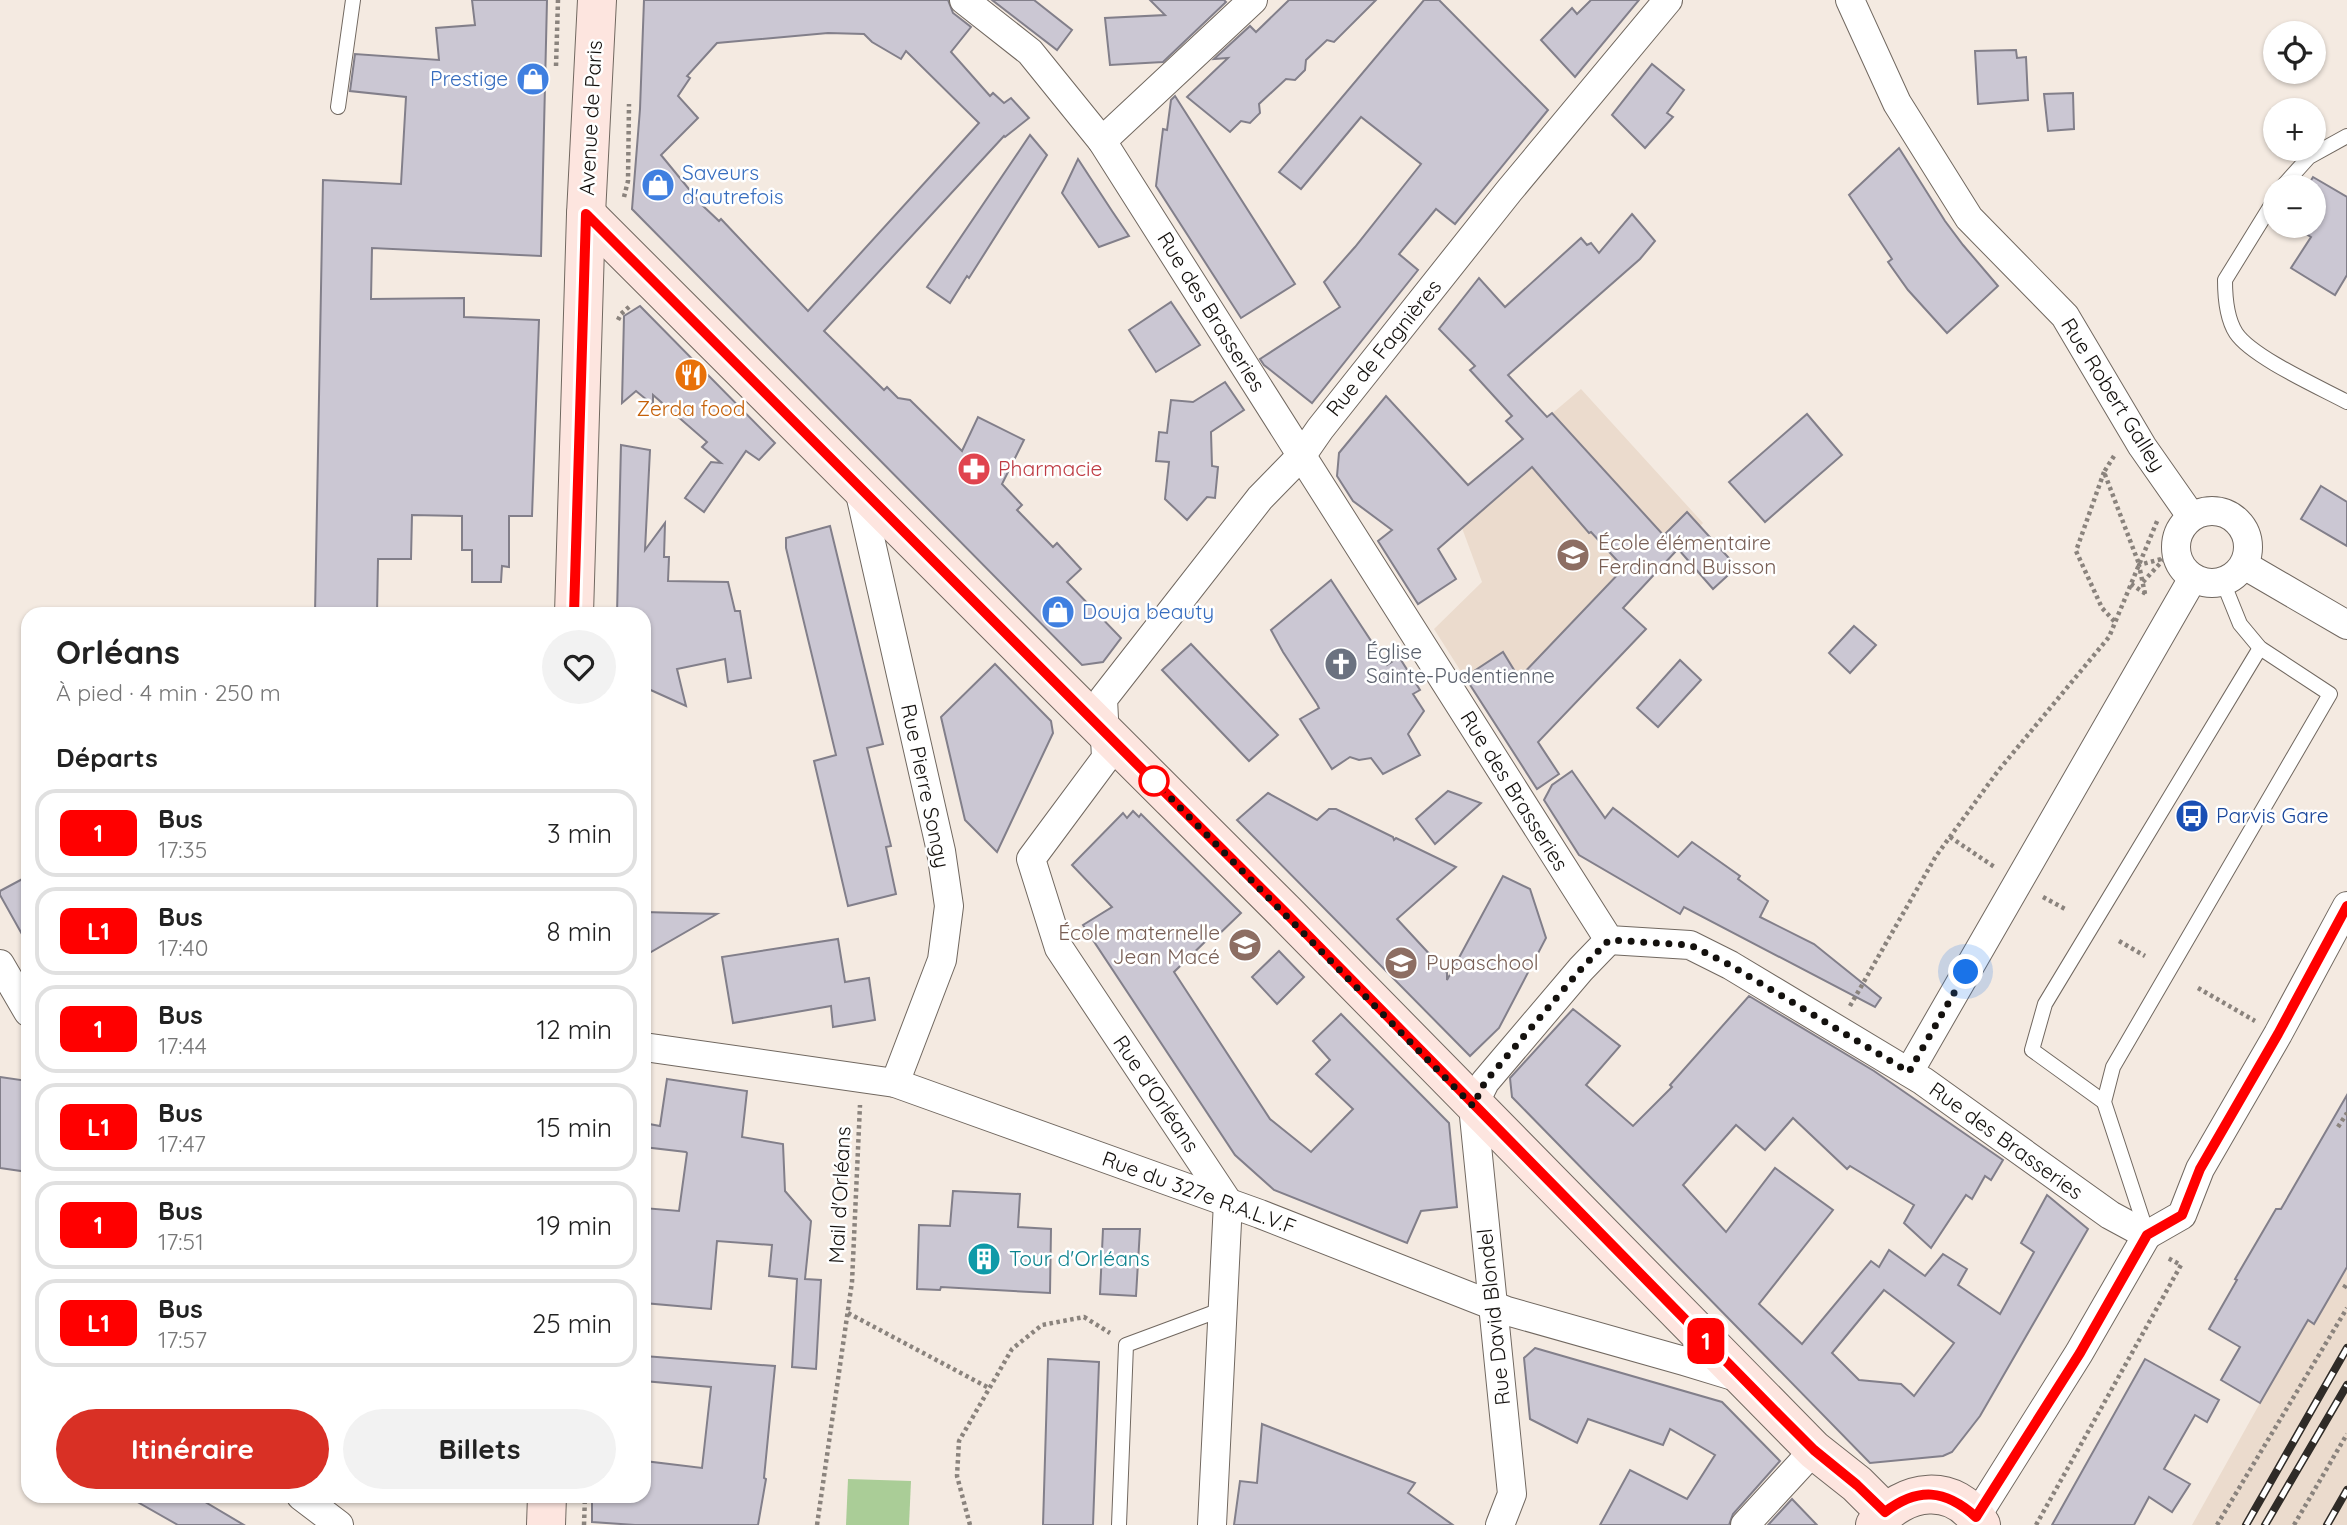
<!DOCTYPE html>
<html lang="fr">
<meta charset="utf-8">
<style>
:root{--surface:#fff;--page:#f2f2f2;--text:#222;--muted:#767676;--line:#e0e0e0;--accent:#d93025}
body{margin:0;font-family:Quicksand,sans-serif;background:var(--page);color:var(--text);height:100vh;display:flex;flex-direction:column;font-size:26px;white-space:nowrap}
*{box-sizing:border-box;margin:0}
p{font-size:23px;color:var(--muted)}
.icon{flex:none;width:38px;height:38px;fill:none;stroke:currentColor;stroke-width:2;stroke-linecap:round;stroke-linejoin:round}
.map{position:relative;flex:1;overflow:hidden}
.drawer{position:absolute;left:21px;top:607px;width:630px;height:896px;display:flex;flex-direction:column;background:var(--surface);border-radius:21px;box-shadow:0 2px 5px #0004}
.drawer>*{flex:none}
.badge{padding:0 14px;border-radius:10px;font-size:24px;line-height:46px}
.tools{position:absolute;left:2263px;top:21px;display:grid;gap:14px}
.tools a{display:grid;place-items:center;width:63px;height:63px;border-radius:50%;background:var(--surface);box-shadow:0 2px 5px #0004;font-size:35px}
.you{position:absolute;width:35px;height:35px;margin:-18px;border:5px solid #fff;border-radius:50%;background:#1a73e8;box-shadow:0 0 0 10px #1a73e833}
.map>.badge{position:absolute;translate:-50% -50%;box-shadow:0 0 0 4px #fff}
h2{padding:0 35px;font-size:26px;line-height:63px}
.round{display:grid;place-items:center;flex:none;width:74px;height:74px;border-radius:37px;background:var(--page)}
.headline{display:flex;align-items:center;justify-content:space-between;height:119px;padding:0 35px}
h1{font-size:33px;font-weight:700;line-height:52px}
.cta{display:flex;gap:14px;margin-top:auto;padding:14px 35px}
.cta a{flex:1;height:80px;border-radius:42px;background:var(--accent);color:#fff;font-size:28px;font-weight:700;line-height:80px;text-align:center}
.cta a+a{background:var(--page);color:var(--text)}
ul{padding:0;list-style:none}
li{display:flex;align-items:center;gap:21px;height:88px;margin:0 14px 10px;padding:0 21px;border:4px solid var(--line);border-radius:21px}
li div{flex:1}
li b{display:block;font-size:26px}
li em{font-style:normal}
li .badge{min-width:77px;font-weight:700;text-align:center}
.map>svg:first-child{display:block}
.built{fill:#ebdbcd}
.green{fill:#aacd97}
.building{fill:#cbc7d3;stroke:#827f8a;stroke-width:2;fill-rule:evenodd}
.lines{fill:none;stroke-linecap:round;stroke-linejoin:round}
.lane-casing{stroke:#716860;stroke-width:16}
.street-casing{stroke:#716860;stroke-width:30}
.secondary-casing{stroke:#716860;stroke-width:40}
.path{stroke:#8a837d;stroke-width:4.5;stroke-dasharray:3.5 3.5;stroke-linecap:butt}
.lane{stroke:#fff;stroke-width:14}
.street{stroke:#fff;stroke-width:28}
.secondary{stroke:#fde5df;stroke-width:38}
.rail-casing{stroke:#2f2b27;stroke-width:8}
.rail{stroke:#fff;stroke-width:5;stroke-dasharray:16;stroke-linecap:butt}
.line-casing{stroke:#fff;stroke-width:16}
.line{stroke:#f00;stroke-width:10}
.walk{stroke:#14110e;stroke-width:7;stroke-dasharray:0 12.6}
.stop-dot{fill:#fff;stroke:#f00;stroke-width:3.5}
.labels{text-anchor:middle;stroke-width:5;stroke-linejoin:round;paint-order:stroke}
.shop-label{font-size:21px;fill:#366cbe;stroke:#fff;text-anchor:start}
.street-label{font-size:21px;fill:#14110e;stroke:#fff}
.food-label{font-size:21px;fill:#c56008;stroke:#fff}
.health-label{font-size:21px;fill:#be3a42;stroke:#fff;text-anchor:start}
.education-label{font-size:21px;fill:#785e54;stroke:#fff;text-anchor:start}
.worship-label{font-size:21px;fill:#5b616d;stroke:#fff;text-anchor:start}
.transit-label{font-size:21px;fill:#164399;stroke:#fff;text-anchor:start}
.culture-label{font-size:21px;fill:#0d838f;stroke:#fff;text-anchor:start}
</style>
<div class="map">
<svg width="2347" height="1525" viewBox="0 0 2347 1525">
<rect width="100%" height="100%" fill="#f4eae1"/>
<g class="built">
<polygon points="1581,389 1703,523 1502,736 1434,629 1482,582 1462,528 1443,506"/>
<polygon points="2347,1095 2347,1525 2192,1525 2260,1403 2221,1380 2268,1298 2235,1279 2276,1209 2282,1206 2286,1199"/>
</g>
<polygon class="green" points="848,1479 911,1481 909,1525 846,1525"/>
<g class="building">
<polygon points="472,0 547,0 541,256 372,248 371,299 464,298 464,317 539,320 532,516 509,516 509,567 502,566 501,582 472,582 472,550 462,550 462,516 412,515 411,559 378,559 377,614 315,614 323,180 401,184 406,97 350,91 355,54 439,60 436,28 475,25"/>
<path d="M644,0h304l5,13 18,14 -20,25 39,44 3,-3 11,10 7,-5 18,20 -24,19 -1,-1 -180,195 60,59 3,-3 11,11 12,2 52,51 16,-34 46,23 -22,44 20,21 -5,5 36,37 4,-4 24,26 -14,13 54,56 -18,24 -21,3 -450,-456 8,-100zM828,33l36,1 8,8 29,17 5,-8 73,72 -171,188 -87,-92 -2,2 -17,-16 -41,-50 37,-37 -20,-22 12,-18 -3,-2 30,-33z"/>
<polygon points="992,0 1034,0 1072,30 1057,50"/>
<polygon points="1150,0 1224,0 1226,2 1163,62 1110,65 1105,18 1165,15"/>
<polygon points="1289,0 1376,0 1334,42 1327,40 1306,60 1305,70 1295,80 1286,79 1259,104 1260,113 1250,123 1241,121 1230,132 1187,97 1228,58 1214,59 1250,26 1256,32"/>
<polygon points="1424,0 1439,0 1548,110 1455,224 1436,209 1399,254 1418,270 1312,403 1264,365 1260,359 1340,307 1324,282 1355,247 1421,164 1361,117 1301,189 1279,172"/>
<polygon points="1591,0 1639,0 1575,77 1541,40 1572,8 1577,14"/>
<polygon points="2016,50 2017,58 2026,57 2028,100 1978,104 1975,51"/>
<polygon points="1652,64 1684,90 1667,113 1673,117 1645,148 1612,115"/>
<polygon points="2073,93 2074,129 2048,131 2044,94"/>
<polygon points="1175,96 1295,284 1241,318 1156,186 1163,129 1167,130 1171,100"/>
<polygon points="1030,135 1047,155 969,278 967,276 950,303 927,287"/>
<polygon points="1899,148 1945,221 1963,245 1998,286 1947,333 1908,290 1888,262 1892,259 1849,195"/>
<polygon points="1078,159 1112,211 1129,236 1099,247 1062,193"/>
<polygon points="2313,177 2347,197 2347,275 2335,295 2291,268 2311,237 2292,226 2314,226 2314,187 2307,187"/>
<polygon points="1632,214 1655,241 1640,259 1508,375 1547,417 1552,413 1677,550 1623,608 1646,629 1538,742 1559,774 1537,789 1465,677 1503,652 1519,678 1624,568 1591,532 1589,533 1532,467 1438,549 1456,579 1418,604 1378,541 1392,530 1353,501 1337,476 1339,453 1386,396 1468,485 1523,439 1506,421 1512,416 1470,370 1475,366 1439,329 1479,278 1505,307 1581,238 1587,245 1591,243 1599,253"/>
<polygon points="1171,302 1200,345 1156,372 1129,330"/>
<polygon points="640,306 775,443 759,460 746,451 704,512 685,498 711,462 721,463 702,447 707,442 653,395 653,405 636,391 622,403 624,316"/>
<polygon points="1225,382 1244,410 1211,432 1212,466 1218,467 1215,498 1207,497 1187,520 1165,499 1169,462 1156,461 1159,432 1167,433 1171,400 1193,402"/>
<polygon points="1807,414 1842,455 1765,522 1729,482"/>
<polygon points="621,445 650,450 645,550 665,523 664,557 669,557 668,581 728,582 735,611 740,611 751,678 728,682 725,659 677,669 686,706 644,687 644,614 617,614"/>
<polygon points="2321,486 2347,502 2347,546 2301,519"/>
<polygon points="1687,512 1737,567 1713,589 1665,534"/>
<polygon points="830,526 883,744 867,748 891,846 886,847 896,894 848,906 814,761 836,755 786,548 786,538"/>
<polygon points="1331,580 1387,665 1399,657 1420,690 1413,694 1424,711 1408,734 1420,755 1383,774 1371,758 1359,760 1350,757 1332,769 1300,719 1319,708 1317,704 1283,652 1271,630"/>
<polygon points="1854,626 1876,645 1850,673 1829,653"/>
<polygon points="1191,644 1278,735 1249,761 1162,670"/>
<polygon points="1680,660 1701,680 1658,727 1637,708"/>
<polygon points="995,664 1051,721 1053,733 997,852 965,820 941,717"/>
<polygon points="1572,771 1605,818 1613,808 1678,857 1692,842 1740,876 1738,879 1768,901 1760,917 1814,944 1881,998 1875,1007 1684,907 1680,914 1579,855 1544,800 1552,785"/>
<polygon points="1448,791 1481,803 1435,844 1416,819"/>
<polygon points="1268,793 1317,820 1329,809 1336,809 1393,837 1394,840 1396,838 1456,867 1397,919 1447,973 1447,980 1503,876 1530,889 1546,938 1499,1028 1470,1056 1237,820"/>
<polygon points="1133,811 1139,817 1141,814 1241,913 1214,939 1211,936 1174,972 1270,1119 1311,1152 1353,1109 1316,1074 1330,1060 1313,1041 1341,1014 1449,1123 1457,1207 1421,1211 1407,1243 1274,1190 1235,1155 1083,925 1112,907 1072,865 1123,813 1127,818"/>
<polygon points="28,876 28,945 0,895 0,891"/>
<polygon points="644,912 717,914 644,956"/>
<polygon points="838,939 845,982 869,978 875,1020 833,1027 831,1006 733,1023 722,957"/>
<polygon points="1279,951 1304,977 1277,1004 1252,977"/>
<path d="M1749,996l125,75 129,89 -12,20 -6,-4 -13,23 -6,-4 -35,53 -27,-25 10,-18 -64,-39 -3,3 -54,-51 -28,32 -29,-25 -53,60 43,47 49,-64 58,42 -74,94 43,40 69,-83 8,6 10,-17 36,26 18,-22 24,15 -9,16 42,29 34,-62 -13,-9 26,-48 41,34 -108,187 -28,36 -9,4 -73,7 -358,-366 -2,-19 63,-69 47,37 -34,39 47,41 39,-39 -2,-2zM1884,1290l70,53 -40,53 -13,-12 -42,-4 -27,-27z"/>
<polygon points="0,1077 28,1081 28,1172 0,1168"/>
<polygon points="667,1079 747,1091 742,1137 783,1144 785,1191 811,1221 805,1279 821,1280 816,1369 792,1367 797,1279 769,1276 772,1245 717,1241 711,1309 644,1303 644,1208 679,1211 687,1153 686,1152 644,1147 644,1123 660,1126"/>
<polygon points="2347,1095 2347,1267 2314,1324 2308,1320 2260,1403 2221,1380 2240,1347 2209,1329 2237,1280 2235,1279 2276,1209 2281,1209"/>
<polygon points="953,1191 1020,1194 1018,1227 1051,1229 1050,1293 941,1287 940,1290 917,1289 919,1225 950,1226"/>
<polygon points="1103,1229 1140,1229 1136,1296 1100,1294"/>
<polygon points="1535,1348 1722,1402 1780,1461 1733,1514 1729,1525 1600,1525 1630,1470 1687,1499 1715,1455 1670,1429 1663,1445 1588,1419 1577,1443 1530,1419 1524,1358"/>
<polygon points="644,1356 775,1366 764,1478 766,1479 758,1525 635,1525 592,1522 592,1496 644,1496 644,1461 702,1468 711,1387 644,1381"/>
<polygon points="1048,1359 1099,1362 1093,1525 1043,1525"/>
<polygon points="2145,1359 2219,1400 2207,1422 2195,1415 2164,1469 2190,1484 2172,1512 2149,1497 2134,1525 2052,1525"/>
<polygon points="1262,1424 1415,1483 1408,1493 1453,1525 1234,1525 1240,1481 1257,1483"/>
<polygon points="127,1496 195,1496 244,1525 178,1525"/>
<polygon points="1792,1499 1817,1525 1768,1525"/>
</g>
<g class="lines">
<defs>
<g id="lane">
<polyline points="338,107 353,0"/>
<polyline points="2282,187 2309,157 2347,136"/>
<path d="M2275,199l-50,81c0,16 2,39 11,53 16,24 83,54 111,69"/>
<polyline points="2104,1102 2032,1050 2045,1004 2260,648"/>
<polyline points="2147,1233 2104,1102 2113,1067 2330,694 2260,648 2240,624 2223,582"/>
<polyline points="1119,1525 1126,1345 1223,1309"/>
</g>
<g id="street">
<polyline points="964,0 1030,52 1102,141 1609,940 1690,945 1730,965 1923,1081 2110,1215 2147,1235"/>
<polyline points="1850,0 1897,103 1969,218 2065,316 2142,446 2191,516"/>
<polyline points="1102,141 1253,0"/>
<polyline points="858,485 941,851 949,906 942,960 895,1083"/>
<circle cx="2212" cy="547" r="36"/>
<polyline points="2244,565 2347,625"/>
<polyline points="0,964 28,1012"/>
<polyline points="644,1047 895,1083 1260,1214 1507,1311 1684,1361 1743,1379"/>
<polyline points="1909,1072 2193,578"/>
<polyline points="2147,1235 2182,1215 2200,1169 2278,1034 2347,906"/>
<polyline points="301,1496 339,1525"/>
<polyline points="1976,1517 2079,1353 2147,1235"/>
<polyline points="1212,1525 1228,1202 1059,948 1031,859 1106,758 1103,699 1260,498 1302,455 1320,429 1509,191 1668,0"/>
<polyline points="1500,1525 1512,1494 1473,1106 1485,1082 1581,969 1609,940"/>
<polyline points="1745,1525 1814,1450"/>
</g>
<g id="secondary">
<polyline points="586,214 1286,913 1814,1450 1857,1484 1885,1512"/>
<polyline points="574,614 586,214 597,0"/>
<polyline points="546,1525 547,1496"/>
<path d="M1875,1525c28,-37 80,-44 106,0"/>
</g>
</defs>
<use href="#lane" class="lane-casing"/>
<use href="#street" class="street-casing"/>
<use href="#secondary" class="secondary-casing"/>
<g class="path">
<polyline points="556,66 558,0"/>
<polyline points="624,197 628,181 629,104"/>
<polyline points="618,320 621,314 630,306"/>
<polyline points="2114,456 2104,472 2139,564"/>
<polyline points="2104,472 2076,551 2102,608 2115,622"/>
<polyline points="2143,582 2165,558"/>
<polyline points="2131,584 2146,594"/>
<polyline points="2145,594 2139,565 2165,558"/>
<polyline points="1950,837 1996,868"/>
<polyline points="2043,897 2067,910"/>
<polyline points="2119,941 2145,956"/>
<polyline points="2198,988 2255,1021"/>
<polyline points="1850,1006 1936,856 1998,771 2109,637 2158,519"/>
<polyline points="2338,1127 2347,1113"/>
<polyline points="2344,1288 2347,1283"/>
<polyline points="848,1313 989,1388"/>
<polyline points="584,1525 585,1496"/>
<polyline points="817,1525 852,1282 860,1105"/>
<polyline points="970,1525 957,1476 959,1441 1012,1349 1042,1325 1084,1317 1110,1333"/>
<polyline points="2036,1525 2181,1265 2166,1257"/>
<polyline points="2217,1525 2347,1308"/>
<polyline points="2294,1525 2347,1434"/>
</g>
<use href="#lane" class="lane"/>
<use href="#street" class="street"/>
<use href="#secondary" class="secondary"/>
<defs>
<g id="rail">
<polyline points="2246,1525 2347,1348"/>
<polyline points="2265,1525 2347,1385"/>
<polyline points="2327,1525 2347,1490"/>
</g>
</defs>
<use href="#rail" class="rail-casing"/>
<use href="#rail" class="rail"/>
</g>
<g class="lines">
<defs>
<path id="line" d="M574,614l12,-400 700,699 493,502 35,35 43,35 28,27c33,-25 60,-23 91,5l104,-164 67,-118 35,-20 18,-46 78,-135 69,-128"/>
</defs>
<use href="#line" class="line-casing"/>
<use href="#line" class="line"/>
<polyline class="walk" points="1154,781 1473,1106 1485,1082 1581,969 1609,940 1690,945 1730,965 1909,1072 1966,972"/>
</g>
<defs>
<symbol id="shop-disc" viewBox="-11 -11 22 22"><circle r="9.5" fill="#3f7fe0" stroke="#fff"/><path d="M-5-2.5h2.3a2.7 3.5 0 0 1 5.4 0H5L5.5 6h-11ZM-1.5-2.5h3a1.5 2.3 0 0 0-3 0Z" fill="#fff"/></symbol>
<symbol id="restaurant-disc" viewBox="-11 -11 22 22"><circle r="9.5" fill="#e8710a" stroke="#fff"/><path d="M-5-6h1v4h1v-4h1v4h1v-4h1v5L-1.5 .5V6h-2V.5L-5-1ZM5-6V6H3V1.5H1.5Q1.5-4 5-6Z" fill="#fff"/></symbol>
<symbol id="pharmacy-disc" viewBox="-11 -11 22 22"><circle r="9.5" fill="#e0444e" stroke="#fff"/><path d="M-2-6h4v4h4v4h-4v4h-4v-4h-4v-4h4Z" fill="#fff"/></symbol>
<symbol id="school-disc" viewBox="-11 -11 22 22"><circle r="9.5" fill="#8d6e63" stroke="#fff"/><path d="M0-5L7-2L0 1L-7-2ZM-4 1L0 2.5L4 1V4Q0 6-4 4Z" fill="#fff"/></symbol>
<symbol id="church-disc" viewBox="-11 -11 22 22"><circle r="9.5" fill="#6b7280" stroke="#fff"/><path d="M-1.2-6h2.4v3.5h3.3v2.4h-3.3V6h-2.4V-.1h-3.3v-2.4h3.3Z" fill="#fff"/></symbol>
<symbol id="bus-disc" viewBox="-11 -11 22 22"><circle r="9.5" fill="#1a4fb4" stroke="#fff"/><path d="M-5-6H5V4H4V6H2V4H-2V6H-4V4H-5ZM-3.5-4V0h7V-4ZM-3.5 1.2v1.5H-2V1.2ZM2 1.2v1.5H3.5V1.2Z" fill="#fff"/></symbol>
<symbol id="building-disc" viewBox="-11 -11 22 22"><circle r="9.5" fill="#0f9aa8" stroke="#fff"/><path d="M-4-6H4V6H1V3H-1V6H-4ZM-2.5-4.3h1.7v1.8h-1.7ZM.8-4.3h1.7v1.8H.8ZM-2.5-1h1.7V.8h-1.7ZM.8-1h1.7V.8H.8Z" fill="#fff"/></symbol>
</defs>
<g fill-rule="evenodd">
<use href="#shop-disc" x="514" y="60" width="38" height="38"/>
<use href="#shop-disc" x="639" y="166" width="38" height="38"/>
<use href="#restaurant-disc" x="672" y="356" width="38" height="38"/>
<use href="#pharmacy-disc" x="955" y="450" width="38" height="38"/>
<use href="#school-disc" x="1554" y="536" width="38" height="38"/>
<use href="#shop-disc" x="1039" y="593" width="38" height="38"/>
<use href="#church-disc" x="1322" y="645" width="38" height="38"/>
<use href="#bus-disc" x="2173" y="797" width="38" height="38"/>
<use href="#school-disc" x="1226" y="926" width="38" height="38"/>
<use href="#school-disc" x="1382" y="944" width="38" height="38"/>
<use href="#building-disc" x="965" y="1240" width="38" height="38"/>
</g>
<circle class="stop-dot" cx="1154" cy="781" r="14"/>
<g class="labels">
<g class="shop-label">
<text x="508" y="86" text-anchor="end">Prestige</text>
<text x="682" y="180">Saveurs<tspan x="682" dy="24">d'autrefois</tspan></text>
<text x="1082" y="619">Douja beauty</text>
</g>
<g class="street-label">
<text transform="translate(591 118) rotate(-87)" y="7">Avenue de Paris</text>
<text transform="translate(1211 312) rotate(58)" y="7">Rue des Brasseries</text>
<text transform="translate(1384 348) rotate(-51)" y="7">Rue de Fagnières</text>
<text transform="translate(2113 395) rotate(58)" y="7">Rue Robert Galley</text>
<text transform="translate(925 786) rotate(78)" y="7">Rue Pierre Songy</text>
<text transform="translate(1514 791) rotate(58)" y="7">Rue des Brasseries</text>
<text transform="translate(1156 1094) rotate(56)" y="7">Rue d'Orléans</text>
<text transform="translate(2006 1141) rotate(36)" y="7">Rue des Brasseries</text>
<text transform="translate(1199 1193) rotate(20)" y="7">Rue du 327e R.A.L.V.F</text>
<text transform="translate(840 1195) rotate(-87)" y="7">Mail d'Orléans</text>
<text transform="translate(1494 1317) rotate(-96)" y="7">Rue David Blondel</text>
</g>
<g class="food-label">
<text x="691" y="416">Zerda food</text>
</g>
<g class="health-label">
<text x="998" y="476">Pharmacie</text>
</g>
<g class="education-label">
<text x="1598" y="550">École élémentaire<tspan x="1598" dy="24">Ferdinand Buisson</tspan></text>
<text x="1220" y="940" text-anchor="end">École maternelle<tspan x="1220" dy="24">Jean Macé</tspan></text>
<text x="1426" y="970">Pupaschool</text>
</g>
<g class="worship-label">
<text x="1366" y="659">Église<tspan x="1366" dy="24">Sainte-Pudentienne</tspan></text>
</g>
<g class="transit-label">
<text x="2216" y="823">Parvis Gare</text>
</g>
<g class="culture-label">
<text x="1009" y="1266">Tour d'Orléans</text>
</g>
</g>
</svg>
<div class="tools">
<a><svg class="icon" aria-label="locate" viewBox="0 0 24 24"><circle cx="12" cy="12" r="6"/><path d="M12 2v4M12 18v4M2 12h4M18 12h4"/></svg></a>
<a>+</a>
<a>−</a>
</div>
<div class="you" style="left:1966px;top:972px"></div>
<b class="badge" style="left:1706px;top:1341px;background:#f00;color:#fff">1</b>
<section class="drawer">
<div class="headline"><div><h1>Orléans</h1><p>À pied · 4 min · 250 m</p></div><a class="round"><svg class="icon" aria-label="heart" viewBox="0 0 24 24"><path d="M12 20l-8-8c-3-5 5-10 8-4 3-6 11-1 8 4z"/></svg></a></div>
<h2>Départs</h2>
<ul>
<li><span class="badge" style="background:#f00;color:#fff">1</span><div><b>Bus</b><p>17:35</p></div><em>3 min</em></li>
<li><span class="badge" style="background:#f00;color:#fff">L1</span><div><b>Bus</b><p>17:40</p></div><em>8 min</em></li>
<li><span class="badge" style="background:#f00;color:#fff">1</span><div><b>Bus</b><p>17:44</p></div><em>12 min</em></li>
<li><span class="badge" style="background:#f00;color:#fff">L1</span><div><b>Bus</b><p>17:47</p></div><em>15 min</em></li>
<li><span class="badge" style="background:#f00;color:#fff">1</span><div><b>Bus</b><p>17:51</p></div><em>19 min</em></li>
<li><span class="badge" style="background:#f00;color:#fff">L1</span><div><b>Bus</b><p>17:57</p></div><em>25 min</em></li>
</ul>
<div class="cta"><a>Itinéraire</a><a>Billets</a></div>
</section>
</div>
